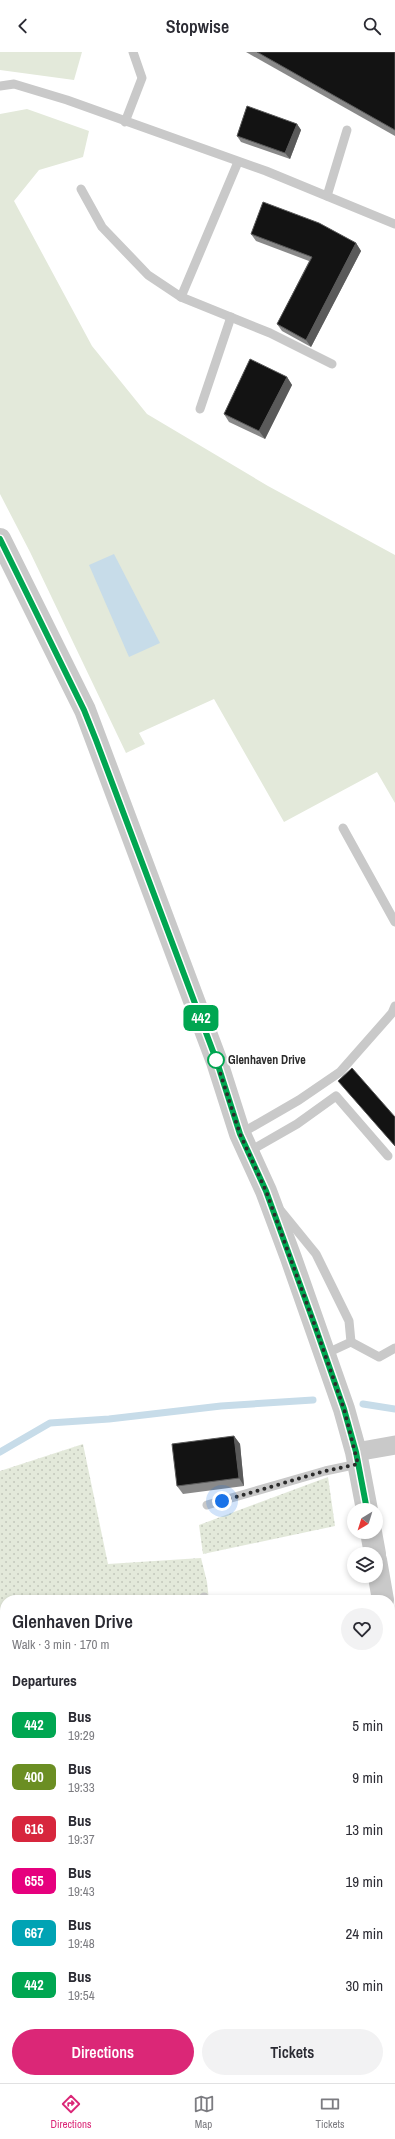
<!DOCTYPE html>
<meta charset="utf-8">
<style>
:root{--surface:#fff;--page:#f2f2f3;--text:#2b2b33;--muted:#7c7c81;--line:#e1e1e2;--accent:#db2777}
body{margin:0;font-family:"Archivo Narrow",sans-serif;background:var(--page);color:var(--text);height:100vh;display:flex;flex-direction:column;font-size:15px;white-space:nowrap}
*{box-sizing:border-box;margin:0}
p{font-size:13px;color:var(--muted)}
.icon{flex:none;width:22px;height:22px;fill:none;stroke:currentColor;stroke-width:2;stroke-linecap:round;stroke-linejoin:round}
.map{position:relative;flex:1;overflow:hidden}
.sheet{position:absolute;left:0px;top:1543px;width:395px;height:488px;display:flex;flex-direction:column;background:var(--surface);border-radius:16px 16px 0 0;box-shadow:0 2px 6px #0003}
.sheet>*{flex:none}
.badge{padding:0 8px;border-radius:6px;font-size:14px;line-height:26px}
.needle{width:26px;rotate:218deg}
.fabs{position:absolute;left:347px;top:1451px;display:grid;gap:8px}
.fabs a{display:grid;place-items:center;width:36px;height:36px;border-radius:50%;background:var(--surface);box-shadow:0 2px 6px #0003;font-size:20px}
.you{position:absolute;width:20px;height:20px;margin:-10px;border:3px solid #fff;border-radius:50%;background:#1a73e8;box-shadow:0 0 0 6px #1a73e833}
.map>.badge{position:absolute;translate:-50% -50%;box-shadow:0 0 0 2px #fff}
h2{padding:0 12px;font-size:15px;line-height:36px}
.round{display:grid;place-items:center;flex:none;width:42px;height:42px;border-radius:21px;background:var(--page)}
.summary{display:flex;align-items:center;justify-content:space-between;height:68px;padding:0 12px}
h1{font-size:19px;font-weight:600;line-height:30px}
.action{display:flex;gap:8px;margin-top:auto;padding:8px 12px}
.action a{flex:1;height:46px;border-radius:24px;background:var(--accent);color:#fff;font-size:16px;font-weight:600;line-height:46px;text-align:center}
.action a+a{background:var(--page);color:var(--text)}
ul{padding:0;list-style:none}
li{display:flex;align-items:center;gap:12px;height:52px;padding:0 12px}
li div{flex:1}
li b{display:block;font-size:15px}
li em{font-style:normal}
li .badge{min-width:44px;font-weight:700;text-align:center}
header{display:flex;justify-content:space-between;align-items:center;height:52px;padding:0 12px;background:var(--surface);font-size:18px;font-weight:600}
.dock{display:flex;justify-content:space-around;align-items:center;height:56px;border-top:1px solid var(--line);background:var(--surface);font-size:11px;color:var(--muted)}
.dock a{display:grid;justify-items:center;gap:2px}
.dock .selected{color:var(--accent)}
.map>svg:first-child{display:block}
.grass{fill:#e3e9da}
.park{fill:url(#park-dots)}
.water{fill:#c7dce9}
.lines{fill:none;stroke-linecap:round;stroke-linejoin:round}
.stream{stroke:#c7dce9;stroke-width:7}
.service{stroke:#c9c9c9;stroke-width:9}
.minor{stroke:#c9c9c9;stroke-width:19}
.tertiary{stroke:#c9c9c9;stroke-width:22}
.wall{fill:#898989}
.shaded-wall{fill:#5a5a5a}
.building{fill:#131313;stroke:#5a5a5a}
.line-casing{stroke:#fff;stroke-width:9}
.line{stroke:#00a651;stroke-width:6}
.walk{stroke:#2c2c2c;stroke-width:4;stroke-dasharray:0 7.2}
.stop-dot{fill:#fff;stroke:#00a651;stroke-width:2}
.labels{text-anchor:middle;stroke-width:4;stroke-linejoin:round;paint-order:stroke}
.stop-label{font-size:12px;font-weight:bold;fill:#2c2c2c;stroke:#fff;text-anchor:start}
</style>
<header><svg class="icon" aria-label="back" viewBox="0 0 24 24"><path d="M15 5l-7 7 7 7"/></svg>Stopwise<svg class="icon" aria-label="search" viewBox="0 0 24 24"><circle cx="10" cy="10" r="6"/><path d="M15 15l6 6"/></svg></header>
<div class="map">
<svg width="395" height="2031" viewBox="0 0 395 2031">
<defs>
<pattern id="park-dots" width="8" height="8" patternUnits="userSpaceOnUse"><rect width="8" height="8" fill="#e3e9da"/><path d="M2 2h.1M6 6h.1" fill="none" stroke="#c3c8bb" stroke-width="1.8" stroke-linecap="round"/></pattern>
</defs>
<rect width="100%" height="100%" fill="#fff"/>
<g class="grass">
<polygon points="0,0 82,0 74,28 0,18"/>
<polygon points="27,57 89,79 83,105 39,118 14,149 92,294 147,362 268,434 395,503 395,751 377,720 284,770 214,647 139,681 145,692 126,701 30,500 0,442 0,62"/>
</g>
<g class="park">
<polygon points="83,1392 108,1512 201,1506 207,1530 209,1548 5,1548 5,1892 0,1894 0,1419"/>
<polygon points="328,1425 335,1474 203,1502 199,1473"/>
</g>
<polygon class="water" points="114,502 160,591 129,605 89,513"/>
<g class="lines">
<g class="stream">
<polyline points="363,1352 395,1357"/>
<polyline points="0,1400 50,1371 109,1367 221,1354 313,1348"/>
</g>
<g class="service">
<polyline points="0,34 14,32 67,48 266,119 395,172"/>
<polyline points="125,70 142,26 133,0"/>
<polyline points="81,137 102,175 148,223 181,245 270,281 332,312"/>
<polyline points="327,144 347,78"/>
<polyline points="181,245 238,110"/>
<polyline points="200,357 231,265"/>
<polyline points="343,776 395,870"/>
<polyline points="240,1082 299,1048 340,1020 392,961 395,954"/>
<polyline points="248,1100 297,1072 336,1044 388,1104"/>
<polyline points="281,1159 316,1202 349,1269 351,1290 325,1302"/>
<polyline points="351,1290 379,1305 395,1296"/>
<polyline points="207,1453 325,1419 358,1412"/>
<polyline points="204,1545 204,1548"/>
<polyline points="390,1761 395,1759"/>
<polyline points="0,1901 5,1899"/>
</g>
<polyline class="minor" points="356,1400 395,1393"/>
<g class="tertiary">
<polyline points="0,487 85,658 217,1010 240,1082 266,1139 291,1206 344,1357 356,1400 367,1458"/>
<polyline points="371,1480 375,1502"/>
<polyline points="376,1508 383,1548"/>
<polyline points="390,1604 395,1645"/>
<polyline points="390,1958 395,1956"/>
<polyline points="187,2031 199,2026"/>
</g>
</g>
<g class="wall">
<polygon points="246,0 395,0 395,84"/>
<polygon points="297,72 301,78 290,107 241,90 237,84"/>
<polygon points="251,182 356,191 361,199 311,295 282,279 277,272 309,209 256,189"/>
<polygon points="287,325 292,333 265,387 229,370 224,362"/>
<polygon points="338,1029 395,1065 395,1094 341,1032"/>
<polygon points="234,1384 240,1392 244,1434 183,1442 177,1434"/>
</g>
<g class="shaded-wall">
<polygon points="297,72 301,78 290,107 285,101"/>
<polygon points="356,191 361,199 311,295 306,288"/>
<polygon points="287,325 292,333 265,387 259,379"/>
<polygon points="234,1384 240,1392 244,1434 239,1426"/>
</g>
<g class="building">
<polygon points="257,0 395,0 395,78"/>
<polygon points="247,54 297,72 285,101 237,84"/>
<polygon points="263,150 319,171 356,191 306,288 277,272 312,205 251,182"/>
<polygon points="250,307 287,325 259,379 224,362"/>
<polygon points="352,1016 395,1065 395,1094 338,1029"/>
<polygon points="234,1384 239,1426 177,1434 172,1392"/>
</g>
<g class="lines">
<defs>
<polyline id="line" points="0,487 84,658 96,688 217,1010 240,1082 266,1139 315,1274 344,1357 356,1400 367,1458"/>
</defs>
<use href="#line" class="line-casing"/>
<use href="#line" class="line"/>
<polyline class="walk" points="216,1008 240,1082 266,1139 315,1274 344,1357 358,1412 325,1419 222,1449"/>
</g>
<circle class="stop-dot" cx="216" cy="1008" r="8"/>
<g class="labels">
<g class="stop-label">
<text x="228" y="1012">Glenhaven Drive</text>
</g>
</g>
</svg>
<div class="fabs">
<a><svg class="needle" viewBox="-14 -14 28 28"><path d="M0-13l5 13h-10z" fill="#e53935"/><path d="M0 13l5-13h-10z" fill="#7c7c81"/></svg></a>
<a><svg class="icon" aria-label="layers" viewBox="0 0 24 24"><path d="M12 4l9 5-9 5-9-5zM3 14l9 5 9-5"/></svg></a>
</div>
<div class="you" style="left:222px;top:1449px"></div>
<b class="badge" style="left:201px;top:966px;background:#00a651;color:#fff">442</b>
<section class="sheet">
<div class="summary"><div><h1>Glenhaven Drive</h1><p>Walk · 3 min · 170 m</p></div><a class="round"><svg class="icon" aria-label="heart" viewBox="0 0 24 24"><path d="M12 20l-8-8c-3-5 5-10 8-4 3-6 11-1 8 4z"/></svg></a></div>
<h2>Departures</h2>
<ul>
<li><span class="badge" style="background:#00a651;color:#fff">442</span><div><b>Bus</b><p>19:29</p></div><em>5 min</em></li>
<li><span class="badge" style="background:#6b8e23;color:#fff">400</span><div><b>Bus</b><p>19:33</p></div><em>9 min</em></li>
<li><span class="badge" style="background:#d7263d;color:#fff">616</span><div><b>Bus</b><p>19:37</p></div><em>13 min</em></li>
<li><span class="badge" style="background:#e6007e;color:#fff">655</span><div><b>Bus</b><p>19:43</p></div><em>19 min</em></li>
<li><span class="badge" style="background:#00a3b4;color:#fff">667</span><div><b>Bus</b><p>19:48</p></div><em>24 min</em></li>
<li><span class="badge" style="background:#00a651;color:#fff">442</span><div><b>Bus</b><p>19:54</p></div><em>30 min</em></li>
</ul>
<div class="action"><a>Directions</a><a>Tickets</a></div>
</section>
</div>
<nav class="dock">
<a class="selected"><svg class="icon" aria-label="directions" viewBox="0 0 24 24"><path d="M12 3l9 9-9 9-9-9zM9 14v-3h6M13 9l2 2-2 2"/></svg>Directions</a>
<a><svg class="icon" aria-label="map" viewBox="0 0 24 24"><path d="M3 6l6-2 6 2 6-2v14l-6 2-6-2-6 2zM9 4v14M15 6v14"/></svg>Map</a>
<a><svg class="icon" aria-label="tickets" viewBox="0 0 24 24"><path d="M3 7h18v10H3zM15 7v10"/></svg>Tickets</a>
</nav>
